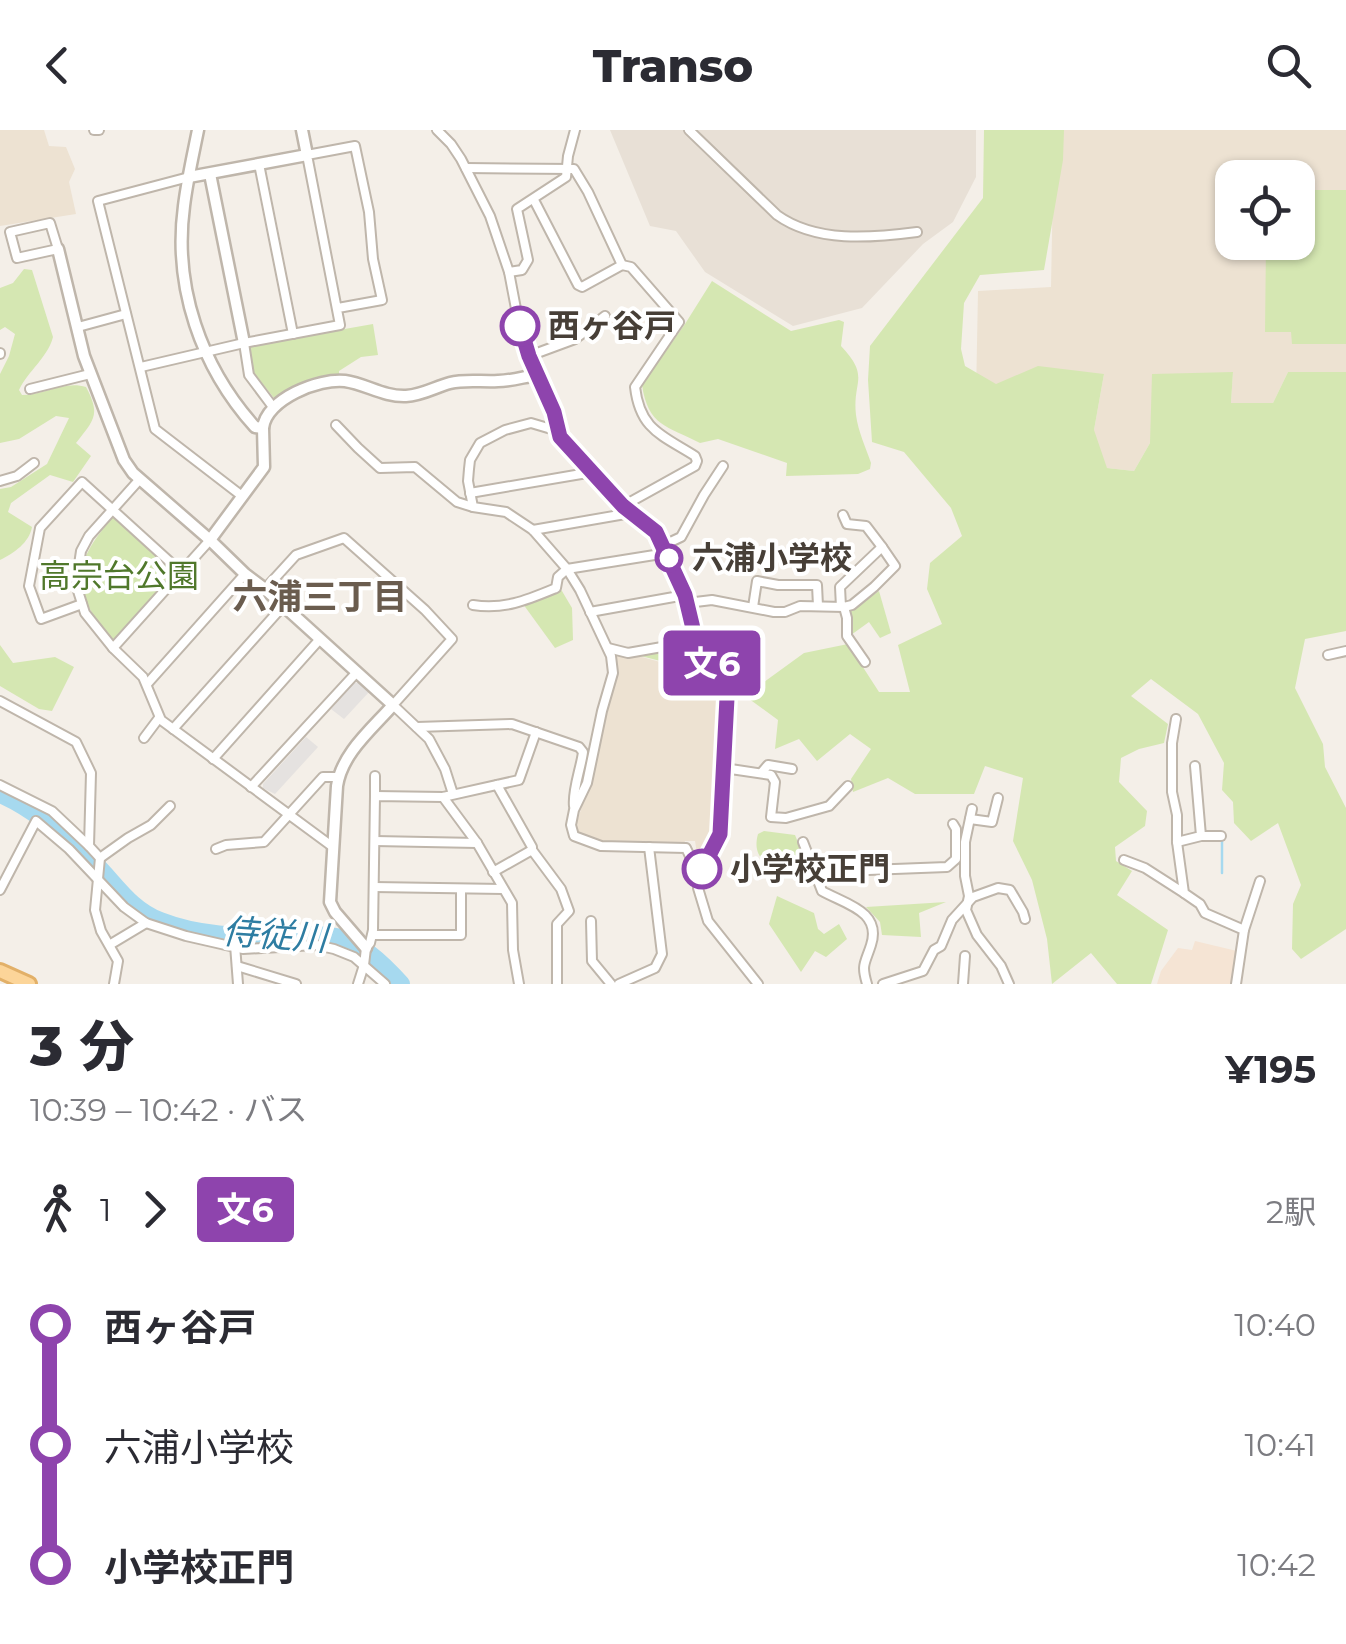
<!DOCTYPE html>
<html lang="ja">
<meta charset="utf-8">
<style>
:root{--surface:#fff;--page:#f2f2f3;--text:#2b2b33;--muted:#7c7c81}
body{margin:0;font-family:Montserrat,"Noto Sans JP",sans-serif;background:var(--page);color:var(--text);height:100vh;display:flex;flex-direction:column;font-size:38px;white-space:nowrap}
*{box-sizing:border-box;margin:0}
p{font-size:32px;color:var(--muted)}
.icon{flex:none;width:55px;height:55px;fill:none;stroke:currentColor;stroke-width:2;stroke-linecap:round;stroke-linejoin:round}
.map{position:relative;height:854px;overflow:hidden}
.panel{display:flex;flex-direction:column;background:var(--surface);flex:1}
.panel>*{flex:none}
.badge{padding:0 20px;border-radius:8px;font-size:35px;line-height:65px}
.buttons{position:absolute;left:1215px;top:30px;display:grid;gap:20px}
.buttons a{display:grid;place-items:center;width:100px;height:100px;border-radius:20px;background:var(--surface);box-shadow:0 2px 8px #0004;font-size:50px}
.map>.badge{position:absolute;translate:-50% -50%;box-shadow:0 0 0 5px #fff}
.legs{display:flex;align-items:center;gap:15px;height:110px;padding:0 30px;font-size:32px}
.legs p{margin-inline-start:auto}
.head{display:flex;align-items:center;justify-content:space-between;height:170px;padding:0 30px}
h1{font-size:55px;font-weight:800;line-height:75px}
ul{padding:0 30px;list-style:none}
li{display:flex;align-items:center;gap:35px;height:120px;font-size:38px}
li i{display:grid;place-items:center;width:15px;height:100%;margin:0 12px;background:currentColor}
li i::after{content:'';width:25px;height:25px;margin:-12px;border:8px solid;border-radius:50%;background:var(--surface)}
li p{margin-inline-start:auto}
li:first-child i{background:linear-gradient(#0000 50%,currentColor 0)}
li:last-child i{background:linear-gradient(currentColor 50%,#0000 0)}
header{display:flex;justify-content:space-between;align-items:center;height:130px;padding:0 30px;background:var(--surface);font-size:45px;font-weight:800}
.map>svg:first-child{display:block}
.residential{fill:#e8e0d6}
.commercial{fill:#f5e4d4}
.education{fill:#ede2d2;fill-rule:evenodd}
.green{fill:#d5e7b2}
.parking{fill:#e5e2e0}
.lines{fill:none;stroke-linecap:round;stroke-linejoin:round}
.stream{stroke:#a6d9ef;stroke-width:2.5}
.river{stroke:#a6d9ef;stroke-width:18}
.minor-casing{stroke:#bfb6ab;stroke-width:12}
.tertiary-casing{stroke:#bfb6ab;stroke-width:15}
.primary-casing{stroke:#e2b068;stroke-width:18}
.minor{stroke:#fff;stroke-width:8}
.tertiary{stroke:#fff;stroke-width:10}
.primary{stroke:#fcd599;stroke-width:12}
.line-1-casing{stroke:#fff;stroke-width:22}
.line-1{stroke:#8e44ad;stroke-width:15}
.stop-1-dot{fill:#fff;stroke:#8e44ad;stroke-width:5}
.labels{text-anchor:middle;stroke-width:8;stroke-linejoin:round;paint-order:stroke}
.stop-label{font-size:32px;font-weight:bold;fill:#473f37;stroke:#fff;text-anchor:start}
.park-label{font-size:32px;fill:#50782b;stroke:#fff}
.neighbourhood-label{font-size:35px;font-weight:bold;fill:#6a5c4e;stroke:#fff}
.water-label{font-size:35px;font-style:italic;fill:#2e7da2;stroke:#fff}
</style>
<header><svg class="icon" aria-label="back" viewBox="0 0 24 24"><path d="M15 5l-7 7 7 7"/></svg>Transo<svg class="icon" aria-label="search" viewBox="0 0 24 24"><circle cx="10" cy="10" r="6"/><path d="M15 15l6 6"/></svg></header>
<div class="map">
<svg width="1346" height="854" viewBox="0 0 1346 854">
<rect width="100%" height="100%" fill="#f4efe8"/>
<polygon class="residential" points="610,0 976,0 976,47 953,92 923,114 862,178 793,196 705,142 676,101 650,96"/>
<polygon class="commercial" points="1195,811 1237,821 1235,854 1157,854 1161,841 1178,818 1192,820"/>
<g class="education">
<polygon points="0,0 44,0 49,16 66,17 75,39 69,52 76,84 0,96"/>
<path d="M1054,0h292v242h-58l-15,31h-42l2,-31 -83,71 -16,28 -27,-3 -22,-10 9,-28 10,-56 -128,22 2,-105 73,-4zM1232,48h66v64h-66z"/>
<polygon points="615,524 623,526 631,524 711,546 719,569 712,705 698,730 695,711 685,711 684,714 605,713 578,704 577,692 590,651"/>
</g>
<g class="green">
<polygon points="984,0 1064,0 1063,30 1044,140 980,145 964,173 961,219 965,236 996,254 1038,236 1104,244 1094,300 1107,338 1134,341 1150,313 1152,244 1233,242 1231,273 1273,273 1288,242 1346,242 1346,501 1305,509 1295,558 1323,614 1325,637 1346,678 1346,799 1301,829 1292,819 1293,774 1301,755 1278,693 1251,711 1234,693 1233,672 1222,660 1224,633 1198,584 1151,549 1131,566 1168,594 1164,613 1139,619 1121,628 1119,652 1147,681 1145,696 1115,717 1116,731 1132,741 1117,765 1168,800 1151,854 1117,854 1091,823 1052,854 1047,809 1032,750 1013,711 1023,648 985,636 974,664 915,664 888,648 853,662 851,649 871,619 850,604 817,631 799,609 775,619 778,590 745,566 804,523 848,514 879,562 910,562 898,515 942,494 927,459 930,433 962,406 951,378 904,322 872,312 868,250 870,216 983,68"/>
<polygon points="1298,60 1346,60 1346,214 1292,214 1291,202 1265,202 1266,113 1298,112"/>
<path d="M24,139l8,1 21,67c-5,20 -25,34 -34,53l3,5c22,0 43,-15 64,-8 15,28 8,33 -10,56l15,13 -18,26 -23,-7 -39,28 -3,9 24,15c-3,16 -18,26 -32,33v-71l11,-2 36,-23 22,-46 -13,-2 -37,23 -19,4v-69l9,-18 6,-22 -10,-7 -5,3v-42l13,-5z"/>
<path d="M712,151l79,50 48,-11 5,2 -3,24c30,32 11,34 15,69 2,16 10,33 15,48l-1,6 -12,5 -72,2 1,-13 -69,-24 -18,4c-33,-17 -52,-17 -58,-58l43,-61z"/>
<polygon points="373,194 378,225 361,227 339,241 339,248 314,253 274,268 254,243 249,216"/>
<path d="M113,387l62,55 -63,69c-41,-51 -42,-75 1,-124z"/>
<polygon points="559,456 572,478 573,510 555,518 523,474"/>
<polygon points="879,461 891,503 880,508 869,492 851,505 850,481"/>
<polygon points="694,514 711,544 641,526"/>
<polygon points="0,515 13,533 55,527 74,537 52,581 39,579 0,556"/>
<path d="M764,701l31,4 12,29c-25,9 -58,2 -49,-30z"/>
<polygon points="777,766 814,783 818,799 824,804 839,794 847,809 826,827 815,821 801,842 769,794"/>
<polygon points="946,772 919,783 921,807 882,805 880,792 866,777"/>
</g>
<g class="parking">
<polygon points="354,553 359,553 369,562 344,589 331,579"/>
<polygon points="306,607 318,617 275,664 263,658 263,654"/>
</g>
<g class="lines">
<polyline class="stream" points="1222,743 1222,709"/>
<path class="river" d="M0,664c35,15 64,42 92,67 23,22 37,48 68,60 38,15 79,16 120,15 19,0 42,-3 61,2 23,7 44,28 60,46"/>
<defs>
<g id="minor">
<polyline points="94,0 99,0"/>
<polyline points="437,0 451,14 461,29 490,86 509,142 517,184 529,226 554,281 560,307 623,376 657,403 685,465 696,511 715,537 727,567 720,704 699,745 698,758 708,791 758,854"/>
<path d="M689,0l88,85c39,28 94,23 140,17"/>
<polyline points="259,34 293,204"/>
<path d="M466,38l108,1 14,23 34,73 9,2 48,55 -44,65c5,43 27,48 60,69l2,5 -2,5 -72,40"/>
<polyline points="189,47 98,71 155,299 242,366"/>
<polyline points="534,70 578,155 582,157 622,135"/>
<polygon points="50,93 58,119 17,128 10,102"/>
<polyline points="509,142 522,140 528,130 517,79 566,47 568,26 575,0"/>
<polyline points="78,197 126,184"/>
<polyline points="244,213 249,245 273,277"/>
<polyline points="0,224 0,223"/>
<polyline points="529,226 575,209 605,186"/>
<polyline points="141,237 244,213 340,195 307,25 355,16 369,82 373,129 382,170 338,178"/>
<polyline points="30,259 90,244"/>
<polyline points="336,295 358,318 380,338 415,337 457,372 473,377"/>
<polyline points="558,301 531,293 505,300 480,313 470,330 469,339 468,351 473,377 506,382 533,400 567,439 580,460 611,526 613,543 602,581 587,653 574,680 571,695 574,706 601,716 686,718 699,745"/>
<polyline points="140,349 89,406 81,421 77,448 78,461 85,483 113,518 143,547 161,590 333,717"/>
<polyline points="0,351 17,346 34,333"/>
<polyline points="470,363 593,342"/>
<polyline points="843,385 847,394 866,396 882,417"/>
<polyline points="533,400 631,383"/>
<polyline points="664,415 681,407 704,365 723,336"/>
<polyline points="265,459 296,425 344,408 425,480 452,509 393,575 429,609 445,639 453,664"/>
<polyline points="687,473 712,470 774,482 785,482 800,476 844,477 852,475 874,457 895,436 882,417 840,457 841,477"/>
<polyline points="82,474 41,489 29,456 40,398 82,352 181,442"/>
<path d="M473,475c31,5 54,-5 83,-17l2,-11 9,-8 100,-16"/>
<polyline points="753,477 757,451 778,455 817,455 818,476"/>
<polyline points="844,477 847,488 847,506 865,532"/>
<polyline points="590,482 685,465"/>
<polyline points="113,518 210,410"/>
<polyline points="608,518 628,523 696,511"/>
<polyline points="1328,525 1346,521"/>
<polyline points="147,554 245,444"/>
<polyline points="0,571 76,612 91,643 89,716 100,728 95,780 101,801 118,831 114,854"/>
<polyline points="1176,589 1172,613 1172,662 1177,685 1177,712 1184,763 1200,774 1205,783 1244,800 1236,854"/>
<path d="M417,597l95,-3 67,23 4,5c-2,16 -11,39 -9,54"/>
<polyline points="173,599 283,476"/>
<polyline points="144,608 159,588"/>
<polyline points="213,629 320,509"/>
<polyline points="724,638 771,645 775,652 771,687 786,688 829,676 848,656"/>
<polyline points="762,642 768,635 792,639"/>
<polyline points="0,655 52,681 89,716"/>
<polyline points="497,655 532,717 532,720"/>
<polyline points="251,657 357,542"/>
<polyline points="375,666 375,646"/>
<polyline points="443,667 477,713 512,773 513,820 519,854"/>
<polyline points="972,679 965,712 965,746 969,766 966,780 977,805 1001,836 1009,854"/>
<polyline points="970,689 992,692 998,668"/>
<polyline points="1201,706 1221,706"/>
<polyline points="375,711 477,713"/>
<path d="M803,712l19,49c23,13 60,20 49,54 -6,19 -10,19 -4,39"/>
<polyline points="1177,712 1201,706 1195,636"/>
<polyline points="216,719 226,715 264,712 323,647 339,647"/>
<polyline points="100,728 128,708 151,695 170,676"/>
<polyline points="1124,730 1145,738 1184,763"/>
<polyline points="493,742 532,720 561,759 569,781 557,794 557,854"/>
<polyline points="816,742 947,737 956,729 956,699 953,694"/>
<polyline points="374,757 503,759"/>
<polyline points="0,760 36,691 69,719 124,777 146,793 186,806 243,819 316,815 334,819 354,827 385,854"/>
<polyline points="591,791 592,831 611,854"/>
<polyline points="1244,800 1260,751"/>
<polyline points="373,805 461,805 461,759"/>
<polyline points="111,814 146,793"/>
<polyline points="235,815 238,854"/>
<polyline points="237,836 296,854"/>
<polyline points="358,854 364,835 366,818 370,813 373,800 375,666 443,667 519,650 536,602"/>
<polyline points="619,854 655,838 662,824 649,717"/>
<polyline points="883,854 923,841 934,820 941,816 952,790 973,767 998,758 1010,760 1023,782 1025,789"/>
<polyline points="963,854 965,826"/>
</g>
<g id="tertiary">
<path d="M198,0c-5,25 -11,51 -14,76 -11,81 17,161 71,221l8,1 1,39 -54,73"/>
<polyline points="210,44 244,213"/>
<polyline points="189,47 307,25 302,0"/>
<path d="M58,119l26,107 40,104 9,13 77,67 35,34 20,15 128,116c-21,24 -51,48 -56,81l-7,116 5,10 31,36"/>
<path d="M263,298c3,-29 56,-50 82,-47 21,3 39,16 61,15 17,-1 29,-9 44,-13 15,-4 32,-1 48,-2 13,0 25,-4 38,-6"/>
</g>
<polyline id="primary" points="0,841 29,854"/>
</defs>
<use href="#minor" class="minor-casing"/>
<use href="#tertiary" class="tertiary-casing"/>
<use href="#primary" class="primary-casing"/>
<use href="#minor" class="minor"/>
<use href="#tertiary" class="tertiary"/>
<use href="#primary" class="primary"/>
</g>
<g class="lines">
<defs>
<polyline id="line-1" points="520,196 529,226 554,282 560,307 623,376 656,402 685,465 696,511 715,537 727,568 720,704 702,739"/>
</defs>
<use href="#line-1" class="line-1-casing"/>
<use href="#line-1" class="line-1"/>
</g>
<g class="stop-1-dot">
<circle cx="520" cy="196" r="18"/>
<circle cx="669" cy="428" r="12"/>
<circle cx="702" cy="739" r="18"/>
</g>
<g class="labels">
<g class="stop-label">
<text x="548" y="207">西ヶ谷戸</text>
<text x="692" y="439">六浦小学校</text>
<text x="730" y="750">小学校正門</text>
</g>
<g class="park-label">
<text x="119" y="457">高宗台公園</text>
</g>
<g class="neighbourhood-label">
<text x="320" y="479">六浦三丁目</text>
</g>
<g class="water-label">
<text transform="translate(275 805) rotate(4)" y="12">侍従川</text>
</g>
</g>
</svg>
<div class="buttons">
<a><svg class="icon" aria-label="locate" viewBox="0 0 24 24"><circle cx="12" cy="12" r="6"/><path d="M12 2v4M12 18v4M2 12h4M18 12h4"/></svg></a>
</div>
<b class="badge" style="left:712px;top:533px;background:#8e44ad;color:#fff">文6</b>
</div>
<section class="panel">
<div class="head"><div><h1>3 分</h1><p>10:39 – 10:42 · バス</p></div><b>¥195</b></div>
<div class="legs"><svg class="icon" aria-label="walk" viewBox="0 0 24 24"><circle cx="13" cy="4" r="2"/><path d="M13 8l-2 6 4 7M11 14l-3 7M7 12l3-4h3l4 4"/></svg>1<svg class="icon" aria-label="forward" viewBox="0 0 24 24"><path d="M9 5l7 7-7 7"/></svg><b class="badge" style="background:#8e44ad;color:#fff">文6</b><p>2駅</p></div>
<ul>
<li><i style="color:#8e44ad"></i><b>西ヶ谷戸</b><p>10:40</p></li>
<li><i style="color:#8e44ad"></i><span>六浦小学校</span><p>10:41</p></li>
<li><i style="color:#8e44ad"></i><b>小学校正門</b><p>10:42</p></li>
</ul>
</section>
